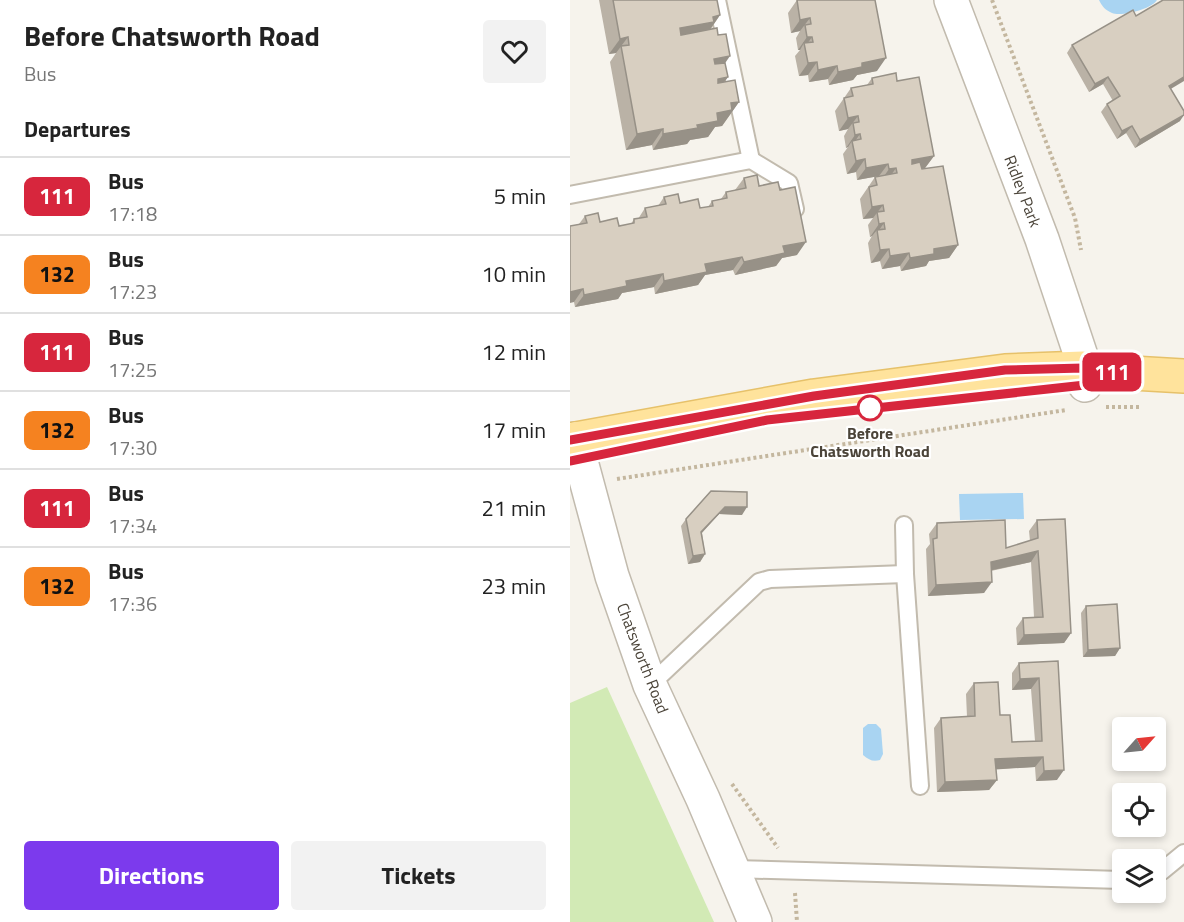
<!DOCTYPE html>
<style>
:root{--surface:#fff;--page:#f2f2f2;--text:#222;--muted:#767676;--line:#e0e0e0;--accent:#7c3aed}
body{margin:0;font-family:"Titillium Web",sans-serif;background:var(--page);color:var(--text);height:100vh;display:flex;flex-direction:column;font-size:22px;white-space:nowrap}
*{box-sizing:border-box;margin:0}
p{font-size:20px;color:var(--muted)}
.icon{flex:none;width:33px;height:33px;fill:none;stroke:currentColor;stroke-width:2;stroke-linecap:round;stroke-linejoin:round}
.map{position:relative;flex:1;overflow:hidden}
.drawer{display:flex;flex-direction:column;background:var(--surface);width:570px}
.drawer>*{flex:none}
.badge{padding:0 12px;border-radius:9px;font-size:21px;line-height:39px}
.needle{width:39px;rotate:63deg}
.buttons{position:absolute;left:542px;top:717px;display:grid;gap:12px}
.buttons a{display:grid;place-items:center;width:54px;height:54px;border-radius:6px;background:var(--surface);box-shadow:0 3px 9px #0003;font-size:30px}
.map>.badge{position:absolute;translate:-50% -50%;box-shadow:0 0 0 3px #fff}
h2{padding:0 24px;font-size:22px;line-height:54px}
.round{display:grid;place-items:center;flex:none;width:63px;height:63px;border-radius:6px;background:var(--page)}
.headline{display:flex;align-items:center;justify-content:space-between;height:102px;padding:0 24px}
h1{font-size:28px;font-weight:700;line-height:45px}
.cta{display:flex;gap:12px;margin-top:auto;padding:12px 24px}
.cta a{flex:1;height:69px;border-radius:6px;background:var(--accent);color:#fff;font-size:24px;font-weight:700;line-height:69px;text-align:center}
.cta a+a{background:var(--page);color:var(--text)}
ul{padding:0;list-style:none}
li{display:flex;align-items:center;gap:18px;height:78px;padding:0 24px;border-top:2px solid var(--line)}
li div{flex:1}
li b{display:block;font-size:22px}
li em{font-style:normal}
li .badge{min-width:66px;font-weight:700;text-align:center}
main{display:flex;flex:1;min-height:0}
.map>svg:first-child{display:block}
.green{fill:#d2eab5}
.water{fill:#a9d4f2}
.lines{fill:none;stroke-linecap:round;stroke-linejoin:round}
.lane-casing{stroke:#c2bbae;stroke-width:20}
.street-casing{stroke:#c2bbae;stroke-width:36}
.primary-casing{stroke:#e6c16a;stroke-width:36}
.path{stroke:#c4b79f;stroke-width:4;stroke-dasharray:3 3;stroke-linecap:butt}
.lane{stroke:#fff;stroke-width:16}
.street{stroke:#fff;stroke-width:33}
.primary{stroke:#ffe39c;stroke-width:33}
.wall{fill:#bab2a6}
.shaded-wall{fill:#979187}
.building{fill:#d8cfc1;stroke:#979187;stroke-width:1.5}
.line-casing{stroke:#fff;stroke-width:14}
.line{stroke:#d7263d;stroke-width:9}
.stop-dot{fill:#fff;stroke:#d7263d;stroke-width:3}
.labels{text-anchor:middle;stroke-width:4.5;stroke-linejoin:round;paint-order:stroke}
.street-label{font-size:16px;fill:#4b4439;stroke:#fff}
.stop-label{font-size:16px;font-weight:bold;fill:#4b4439;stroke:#fff}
</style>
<main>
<section class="drawer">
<div class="headline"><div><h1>Before Chatsworth Road</h1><p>Bus</p></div><a class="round"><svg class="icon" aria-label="heart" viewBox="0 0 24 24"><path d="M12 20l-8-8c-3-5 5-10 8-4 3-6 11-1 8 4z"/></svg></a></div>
<h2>Departures</h2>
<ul>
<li><span class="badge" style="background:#d7263d;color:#fff">111</span><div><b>Bus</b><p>17:18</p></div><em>5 min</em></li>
<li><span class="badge" style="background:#f58220;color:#111">132</span><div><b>Bus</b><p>17:23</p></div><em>10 min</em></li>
<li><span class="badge" style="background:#d7263d;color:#fff">111</span><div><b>Bus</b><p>17:25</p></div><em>12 min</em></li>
<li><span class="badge" style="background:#f58220;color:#111">132</span><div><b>Bus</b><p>17:30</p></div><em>17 min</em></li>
<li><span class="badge" style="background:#d7263d;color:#fff">111</span><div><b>Bus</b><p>17:34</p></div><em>21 min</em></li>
<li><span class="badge" style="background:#f58220;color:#111">132</span><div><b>Bus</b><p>17:36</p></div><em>23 min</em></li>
</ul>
<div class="cta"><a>Directions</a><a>Tickets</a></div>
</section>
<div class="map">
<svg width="614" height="922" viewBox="0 0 614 922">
<rect width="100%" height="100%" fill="#f6f3ec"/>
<polygon class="green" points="37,687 144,922 0,922 0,703"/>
<g class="water">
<path d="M529,0h58c-5,9 -36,17 -45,13 -7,-3 -10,-7 -13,-13z"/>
<polygon points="453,493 454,519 390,520 389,494"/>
<path d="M298,724h8l5,5 2,25 -3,6c-7,2 -11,0 -17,-5v-27z"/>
</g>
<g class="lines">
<defs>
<g id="lane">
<polyline points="147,0 181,160"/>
<polyline points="0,195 181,160 219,183 225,209"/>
<polyline points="334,525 335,574 350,786"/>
<polyline points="80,685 189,582 200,579 335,574"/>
<polyline points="163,869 552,880"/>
<polyline points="585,874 592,871 614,853"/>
</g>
<g id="street">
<polyline points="381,0 472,239 511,356 515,385"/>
<polyline points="5,439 42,576 80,685 133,799 185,922"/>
</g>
<polyline id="primary" points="0,440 244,396 435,371 513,368 545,372 614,376"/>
</defs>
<use href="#lane" class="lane-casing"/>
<use href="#street" class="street-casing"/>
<use href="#primary" class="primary-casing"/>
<g class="path">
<polyline points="422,0 505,218 511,250"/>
<polyline points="536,407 571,407"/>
<polyline points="47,479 496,410"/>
<polyline points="162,784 208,848"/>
<polyline points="225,893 227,922"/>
</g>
<use href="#lane" class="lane"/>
<use href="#street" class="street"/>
<use href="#primary" class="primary"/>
</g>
<g class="wall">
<polygon points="29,0 147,0 150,15 140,30 148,35 158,77 154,82 169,102 152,126 145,127 138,137 120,140 117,144 83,150 82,145 56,150 40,62 46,53 39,54"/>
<polygon points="227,0 307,71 287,75 283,80 259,85 258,79 239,82 238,75 229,76 225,56 230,50 228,50 226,38 230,31 221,33 218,13"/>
<polygon points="502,45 601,89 610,121 565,148 556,133 547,139 531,112 537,104 543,101 533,84 519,92 497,53"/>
<polygon points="302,78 327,81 364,156 355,168 352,169 388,245 379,258 359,261 356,266 331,271 330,266 312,269 310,261 301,263 298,243 302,236 300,237 298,225 303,218 293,219 290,199 305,177 309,176 287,180 286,172 277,174 273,154 278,147 276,148 274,136 278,129 269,131 265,111 281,88 297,85"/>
<polygon points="174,178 189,186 227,255 212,258 206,266 165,275 163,270 135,275 128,285 85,294 84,287 52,293 48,299 5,307 4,302 9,224 15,216 30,222 49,226 61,224 64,219 68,219 75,208 88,206 94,197 110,203 130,208 138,207 142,201 151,199 156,192 165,190"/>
<polygon points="141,491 172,515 149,514 132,533 135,554 130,562 118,564 111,526 116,519"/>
<polygon points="467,520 501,633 494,643 447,645 446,628 453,618 464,617 461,562 421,571 414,593 358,596 356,549 360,544 359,534 367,523 436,548 460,541 459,531"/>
<polygon points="516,606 550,648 545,656 513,657 511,613"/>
<polygon points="488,661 487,780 466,781 465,767 426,769 427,780 419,790 367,792 364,728 371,718 397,717 396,694 404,683 442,742 465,741 461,689 442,690 442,673 449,663"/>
</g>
<g class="shaded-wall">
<polygon points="150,15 139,31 99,44 110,28 143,17"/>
<polygon points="240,18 230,31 221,33 230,20"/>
<polygon points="58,37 46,53 39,54 50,39"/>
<polygon points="237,37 242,37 235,47 234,43 230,50 228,50"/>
<polygon points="160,56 149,72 133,75 144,59"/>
<polygon points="316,58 307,71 287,75 283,80 259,85 268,72 292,63"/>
<polygon points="247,62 238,75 229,76 238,63"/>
<polygon points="267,66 258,79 239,82 248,70"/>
<polygon points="158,77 147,92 148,79"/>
<polygon points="538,77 533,84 519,92 525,84"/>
<polygon points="614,77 614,81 594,93 599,86"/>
<polygon points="169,102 152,126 145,127 138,137 120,140 117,144 83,150 93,134 127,125 161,103"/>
<polygon points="614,115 610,121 565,148 570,140"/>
<polygon points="288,116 278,129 269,131 278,118"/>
<polygon points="562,126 556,133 547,139 552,131"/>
<polygon points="93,129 82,145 56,150 67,134"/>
<polygon points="290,134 283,144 282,141 278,147 276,148 285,135"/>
<polygon points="364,156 355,168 333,172 342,160"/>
<polygon points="295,159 286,172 277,174 286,161"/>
<polygon points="318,164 309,176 287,180 296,168"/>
<polygon points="326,168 317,181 310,182 319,169"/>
<polygon points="313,205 303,218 293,219 302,207"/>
<polygon points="314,223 307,233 307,230 302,236 300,237 309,224"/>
<polygon points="236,242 227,255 212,258 206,266 165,275 174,262 213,246"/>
<polygon points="388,245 379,258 359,261 356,266 331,271 340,258 364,249"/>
<polygon points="319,249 310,261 301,263 310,250"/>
<polygon points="339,253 330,266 312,269 320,256"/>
<polygon points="172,257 163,270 135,275 128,285 85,294 94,281 135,264"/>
<polygon points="93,274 84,287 52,293 48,299 5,307 14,295 56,281"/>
<polygon points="13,289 4,302 0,303 0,292"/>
<polygon points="155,507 177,507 172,515 149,514 126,539 131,532"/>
<polygon points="468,551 461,562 413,572 421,562"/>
<polygon points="135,554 130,562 118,564 123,556"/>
<polygon points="422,582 414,593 358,596 366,585"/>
<polygon points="501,633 494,643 447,645 454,635"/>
<polygon points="550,648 545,656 513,657 518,650"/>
<polygon points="469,678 461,689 442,690 450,679"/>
<polygon points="473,757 465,767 418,770 425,759"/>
<polygon points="494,770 487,780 466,781 474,771"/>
<polygon points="427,780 419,790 367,792 375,782"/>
</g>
<g class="building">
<polygon points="43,0 147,0 150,15 143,17 144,22 110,28 111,35 147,28 148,35 156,34 160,56 144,59 145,64 155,63 158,77 148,79 148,83 165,80 169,102 161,103 162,110 147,113 148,121 127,125 128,128 93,134 93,129 67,134 51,46 59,45 58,37 50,39"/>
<polygon points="227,0 305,0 316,58 292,63 292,67 268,72 267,66 248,70 247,62 238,63 234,43 243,42 242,37 237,37 235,25 241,24 240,18 230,20"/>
<polygon points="593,0 614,0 614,77 599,86 614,111 614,115 570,140 562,126 552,131 537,104 550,96 538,77 525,84 502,45 563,10 566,16"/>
<polygon points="326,73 327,81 349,77 364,156 342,160 342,164 350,162 352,169 373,166 388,245 364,249 364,254 340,258 339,253 320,256 319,249 310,250 307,230 315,229 314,223 309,224 307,212 314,211 313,205 302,207 299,187 307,185 305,177 327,173 326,168 319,169 318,164 296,168 295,159 286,161 282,141 291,139 290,134 285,135 283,123 289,122 288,116 278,118 274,98 283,96 281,88 303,84 302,78"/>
<polygon points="187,175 189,186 208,182 210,190 225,187 236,242 213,246 215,253 174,262 172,257 135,264 137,272 94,281 93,274 56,281 57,286 14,295 13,289 0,292 0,226 17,223 15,216 28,213 30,222 47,218 49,226 64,223 64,219 77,217 75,208 96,204 94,197 108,194 110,203 128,199 130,208 143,206 142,201 157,198 156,192 176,188 174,178"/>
<polygon points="141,491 177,492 177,507 155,507 131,532 135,554 123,556 116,519"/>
<polygon points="495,519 501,633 454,635 453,618 473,617 468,551 421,562 422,582 366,585 363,539 367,538 367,523 435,520 436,548 468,538 467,520"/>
<polygon points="547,604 550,648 518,650 516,606"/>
<polygon points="488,661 494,770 474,771 473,757 425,759 427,780 375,782 371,718 405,716 404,683 428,682 430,715 440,715 442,742 472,741 469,678 450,679 449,663"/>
</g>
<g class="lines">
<defs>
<polyline id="line" points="0,440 244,396 435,370 513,368 544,372 515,385 197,420 0,461"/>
</defs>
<use href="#line" class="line-casing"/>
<use href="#line" class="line"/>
</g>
<circle class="stop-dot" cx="300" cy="408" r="12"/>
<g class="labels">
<g class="street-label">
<text transform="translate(453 191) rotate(69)" y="6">Ridley Park</text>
<text transform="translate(73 658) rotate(69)" y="6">Chatsworth Road</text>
</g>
<g class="stop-label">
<text x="300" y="439">Before<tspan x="300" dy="18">Chatsworth Road</tspan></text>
</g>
</g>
</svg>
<div class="buttons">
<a><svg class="needle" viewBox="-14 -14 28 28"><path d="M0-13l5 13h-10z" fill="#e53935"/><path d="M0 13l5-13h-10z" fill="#767676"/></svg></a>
<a><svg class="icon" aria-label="locate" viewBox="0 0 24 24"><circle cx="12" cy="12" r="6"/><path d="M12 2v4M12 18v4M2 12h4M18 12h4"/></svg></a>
<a><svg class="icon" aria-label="layers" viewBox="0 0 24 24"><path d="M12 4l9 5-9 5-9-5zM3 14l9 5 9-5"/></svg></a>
</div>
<b class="badge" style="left:542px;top:372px;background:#d7263d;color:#fff">111</b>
</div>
</main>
